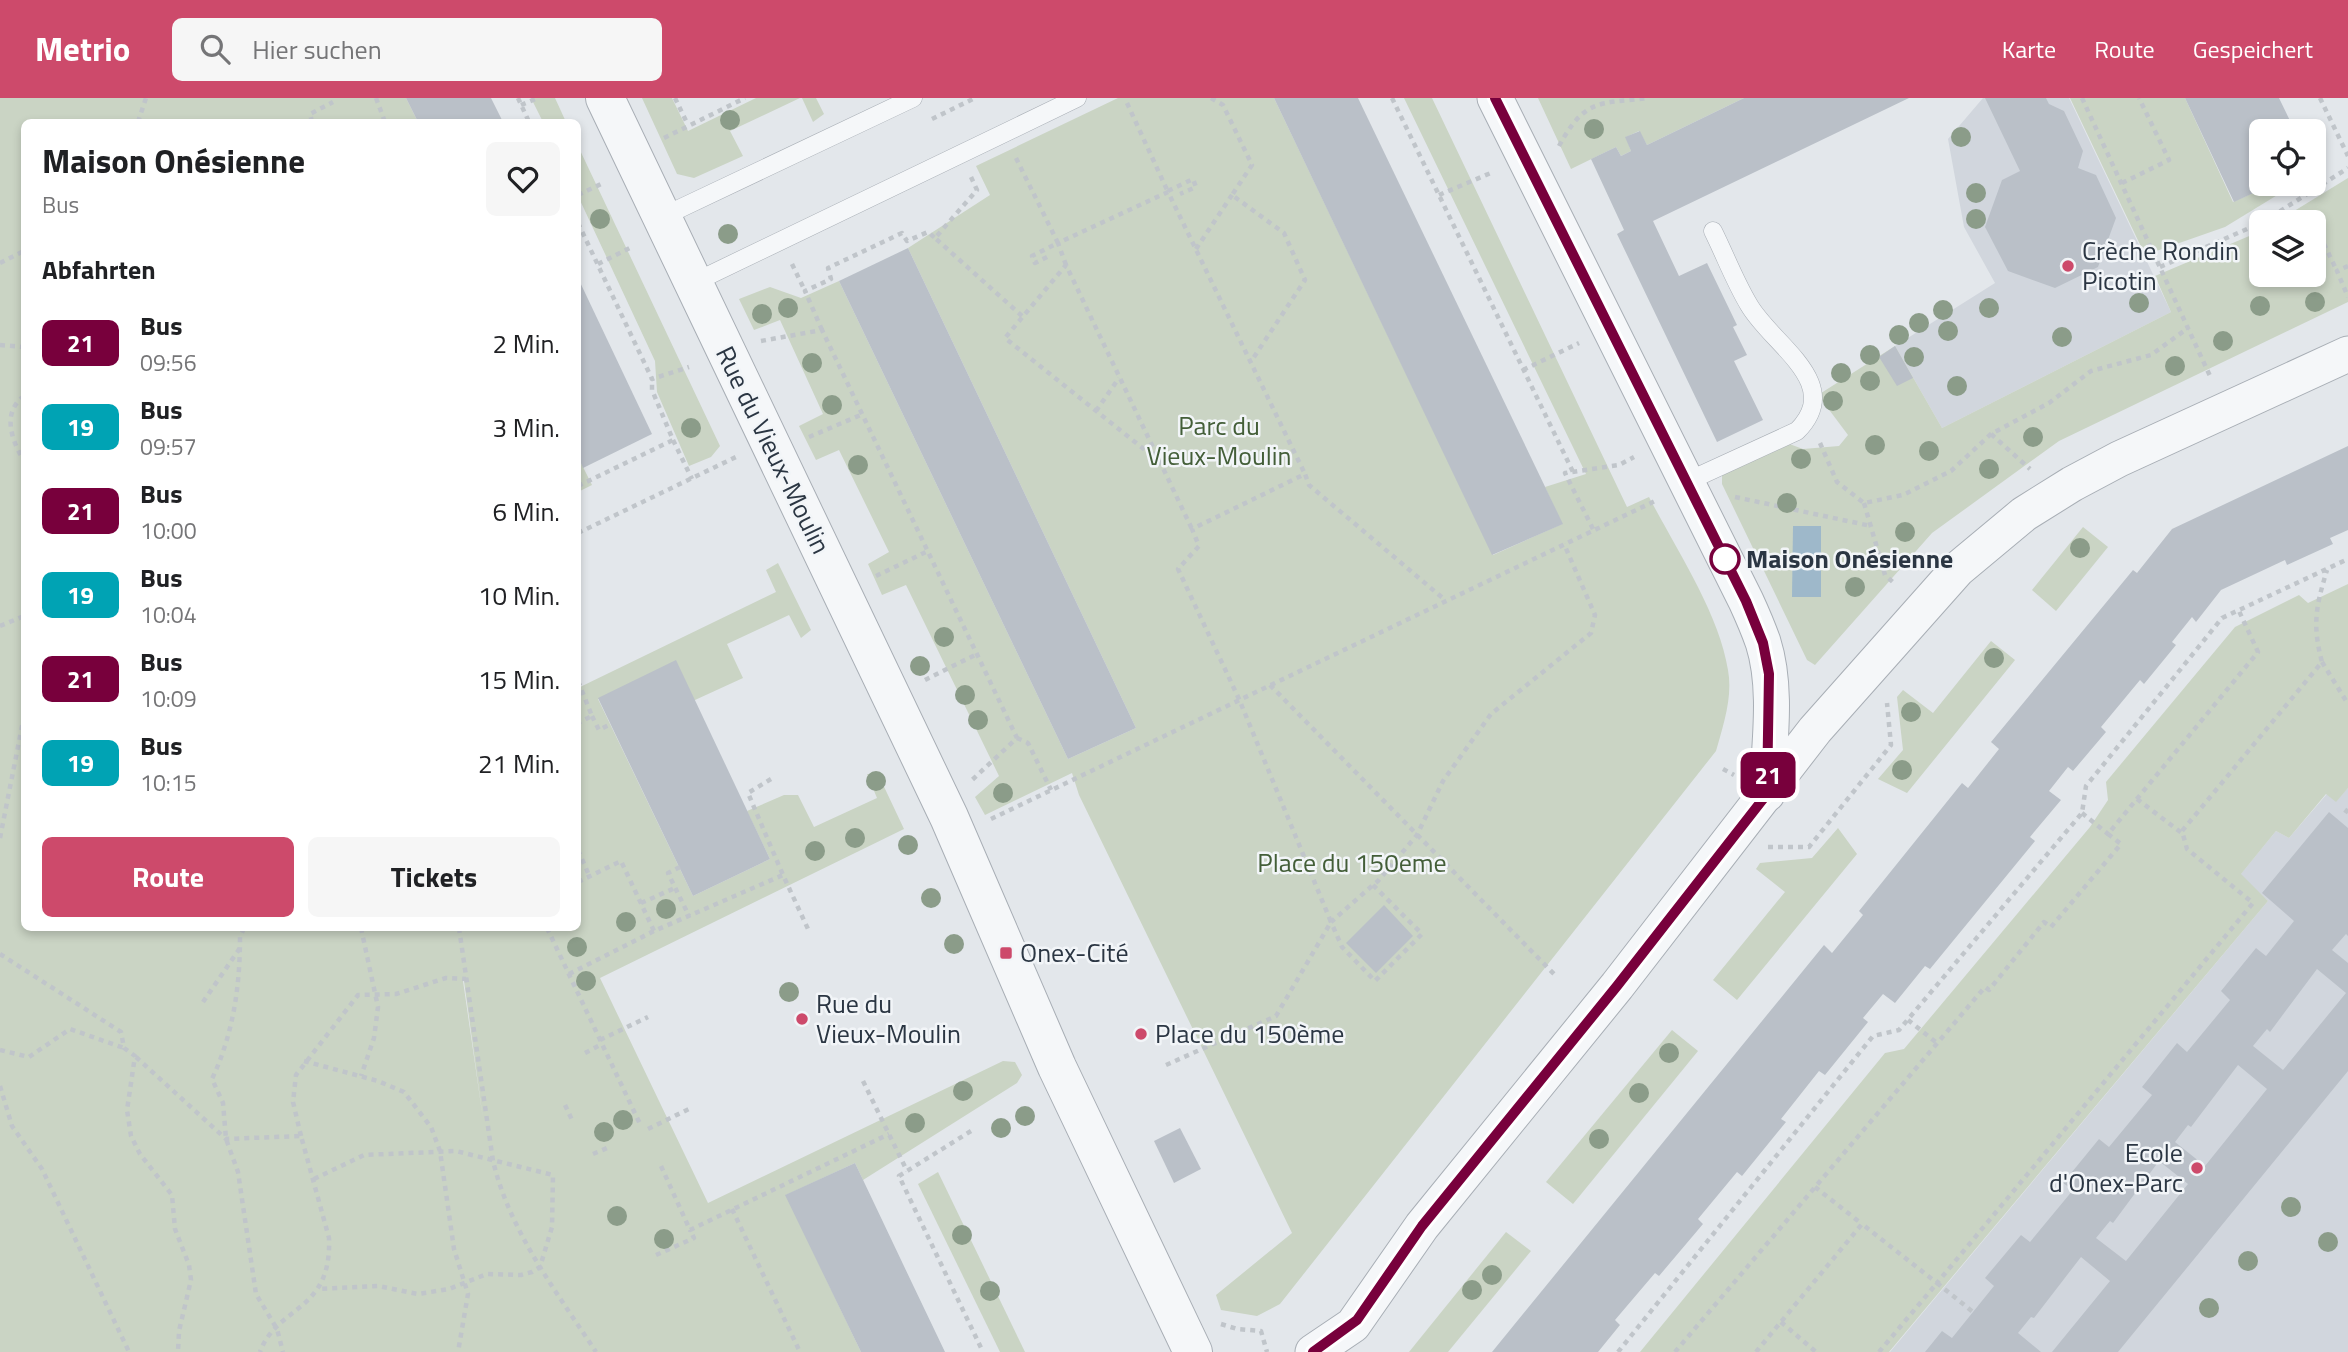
<!DOCTYPE html>
<html lang="de">
<meta charset="utf-8">
<style>
:root{--surface:#fff;--page:#f6f6f6;--text:#202124;--muted:#757577;--accent:#cd4a6b}
body{margin:0;font-family:"Titillium Web",sans-serif;background:var(--page);color:var(--text);height:100vh;display:flex;flex-direction:column;font-size:26px;white-space:nowrap}
*{box-sizing:border-box;margin:0}
p{font-size:23px;color:var(--muted)}
.icon{flex:none;width:38px;height:38px;fill:none;stroke:currentColor;stroke-width:2;stroke-linecap:round;stroke-linejoin:round}
.map{position:relative;flex:1;overflow:hidden}
.panel{position:absolute;left:21px;top:21px;width:560px;height:812px;display:flex;flex-direction:column;background:var(--surface);border-radius:10px;box-shadow:0 4px 10px #0003}
.panel>*{flex:none}
.badge{padding:0 14px;border-radius:10px;font-size:24px;line-height:46px}
.controls{position:absolute;left:2249px;top:21px;display:grid;gap:14px}
.controls a{display:grid;place-items:center;width:77px;height:77px;border-radius:10px;background:var(--surface);box-shadow:0 4px 10px #0003;font-size:35px}
.map>.badge{position:absolute;translate:-50% -50%;box-shadow:0 0 0 4px #fff}
h2{padding:0 21px;font-size:26px;line-height:63px}
.round{display:grid;place-items:center;flex:none;width:74px;height:74px;border-radius:10px;background:var(--page)}
.summary{display:flex;align-items:center;justify-content:space-between;height:119px;padding:0 21px}
h1{font-size:33px;font-weight:700;line-height:52px}
.cta{display:flex;gap:14px;margin-top:auto;padding:14px 21px}
.cta a{flex:1;height:80px;border-radius:10px;background:var(--accent);color:#fff;font-size:28px;font-weight:700;line-height:80px;text-align:center}
.cta a+a{background:var(--page);color:var(--text)}
ul{padding:0;list-style:none}
li{display:flex;align-items:center;gap:21px;height:84px;padding:0 21px}
li div{flex:1}
li b{display:block;font-size:26px}
li em{font-style:normal}
li .badge{min-width:77px;font-weight:700;text-align:center}
header{display:flex;align-items:center;gap:42px;box-sizing:border-box;height:98px;padding:0 35px;background:var(--accent);color:#fff}
header strong{font-size:33px}
nav{display:flex;gap:38px;margin-inline-start:auto;font-size:24px}
.search{width:490px;height:63px;background:var(--page);display:flex;align-items:center;gap:18px;box-sizing:border-box;padding:0 24px;border-radius:10px;color:var(--muted);font-size:26px}
.map>svg:first-child{display:block}
.built{fill:#d1d6dd}
.green{fill:#cad4c4;fill-rule:evenodd}
.water{fill:#9eb8ca}
.building{fill:#bac0c8;fill-rule:evenodd}
.lines{fill:none;stroke-linecap:round;stroke-linejoin:round}
.service-casing{stroke:#a8aeb5;stroke-width:19}
.minor-casing{stroke:#a8aeb5;stroke-width:37}
.tertiary-casing{stroke:#a8aeb5;stroke-width:40}
.path{stroke:#c0c5ca;stroke-width:4.5;stroke-dasharray:5 5;stroke-linecap:butt}
.service{stroke:#f5f7f9;stroke-width:18}
.minor{stroke:#f5f7f9;stroke-width:35}
.tertiary{stroke:#f5f7f9;stroke-width:38}
.tree{fill:#8b9c89}
.line-casing{stroke:#fff;stroke-width:16}
.line{stroke:#78003c;stroke-width:10}
.poi-dot{fill:#cd4a6b;stroke:#f2f5f8;stroke-width:2.5}
.stop-dot{fill:#fff;stroke:#78003c;stroke-width:3.5}
.labels{text-anchor:middle;stroke-width:5;stroke-linejoin:round;paint-order:stroke}
.poi-label{font-size:26px;fill:#2b3643;stroke:#f2f5f8;text-anchor:start}
.park-label{font-size:26px;fill:#435e38;stroke:#f2f5f8}
.street-label{font-size:26px;fill:#2b3643;stroke:#f2f5f8}
.stop-label{font-size:26px;font-weight:bold;fill:#2b3643;stroke:#f2f5f8;text-anchor:start}
</style>
<header>
<strong>Metrio</strong>
<div class="search"><svg class="icon" aria-label="search" viewBox="0 0 24 24"><circle cx="10" cy="10" r="6"/><path d="M15 15l6 6"/></svg>Hier suchen</div>
<nav><a>Karte</a><a>Route</a><a>Gespeichert</a></nav>
</header>
<div class="map">
<svg width="2348" height="1254" viewBox="0 0 2348 1254">
<rect width="100%" height="100%" fill="#e3e7eb"/>
<g class="built">
<polygon points="1983,0 2069,0 2171,214 1942,330 1895,248 1995,185 1964,129 1948,41"/>
<polygon points="2348,690 2348,1254 1890,1254 2268,803 2240,777 2276,733 2289,740 2327,696 2336,703"/>
</g>
<g class="green">
<path d="M0,0h406l12,24h-394v806h554v-240l198,-96 -10,-22 12,-7 33,67 -10,8 -12,-23 -62,29 16,34 -48,22 -97,-1 95,197 77,-37 -23,-48 37,-16h14l16,32 63,-29 -10,-24h11l26,55 -304,149 108,225 295,-142 12,1 7,13 -5,8 -154,97 -8,-17 -69,32 75,157h-861zM463,883h1l19,138z"/>
<polygon points="531,0 555,0 566,24 543,24"/>
<polygon points="642,0 672,0 688,33 756,0 800,0 730,33 743,58 694,80 677,76"/>
<polygon points="802,0 816,0 824,16 813,24"/>
<path d="M1118,0h156l219,457 69,-31 -17,-37 41,-13 -182,-376h28l195,409 22,-10c27,52 70,116 79,173 5,27 -5,56 -12,81l-436,553 -23,12 -36,-6 -5,-15 76,-62 -213,-438 -7,-22 -87,42 -10,-18 24,-21 -93,-191 -24,10 -14,-31 21,-12 -50,-102 -23,10 -17,-34 24,-12 -43,-94 -26,10 -15,-31 31,-12 31,11 38,-17 229,478 68,-31 -228,-480 82,-53 -14,-29z"/>
<polygon points="1538,0 1744,0 1647,47 1639,33 1626,39 1631,53 1621,58 1616,49 1571,71"/>
<polygon points="2070,0 2185,0 2233,104 2273,86 2287,86 2289,90 2225,129 2145,157"/>
<polygon points="578,48 720,348 711,359 689,368 657,294 655,263 578,98"/>
<polygon points="2348,80 2348,204 2059,343 1932,435 1815,567 1807,562 1722,386 1722,370 1784,344 1803,351 1839,348 1848,337 1818,297 1895,248 1942,330 2171,214 2155,178 2261,133 2261,177 2314,177 2314,124 2276,124"/>
<polygon points="578,359 592,387 578,394"/>
<polygon points="2083,429 2108,449 2056,513 2032,492"/>
<polygon points="2348,486 2348,690 2336,704 2326,696 2289,740 2276,733 2241,776 2268,803 1889,1254 1640,1254 1885,955 1904,951 2090,729 2108,702 2106,684 2235,529 2299,497 2308,505"/>
<polygon points="1991,543 2015,562 1907,695 1878,681 1903,652 1897,599 1903,592 1933,615"/>
<polygon points="1838,730 1857,756 1737,902 1713,882 1785,794 1756,771 1760,765 1812,760"/>
<polygon points="1672,932 1698,953 1573,1106 1546,1084"/>
<polygon points="938,1074 1025,1254 1000,1254 918,1086"/>
<polygon points="1506,1134 1531,1153 1448,1254 1409,1254"/>
</g>
<polygon class="water" points="1793,428 1821,428 1821,499 1792,499"/>
<g class="building">
<polygon points="406,0 491,0 503,24 418,24"/>
<polygon points="1274,0 1358,0 1563,426 1492,457"/>
<polygon points="1744,0 1909,0 1653,123 1679,178 1707,165 1737,227 1733,229 1747,257 1734,263 1763,322 1717,344 1617,136 1624,132 1591,61 1616,49 1621,58 1631,53 1625,39 1640,33 1647,47"/>
<polygon points="1985,0 2046,0 2049,6 2064,13 2083,53 2078,70 2096,77 2116,120 2098,169 2055,190 2008,173 1985,129 2002,82 2020,73"/>
<polygon points="2185,0 2279,0 2295,33 2261,33 2261,86 2273,86 2234,104"/>
<polygon points="908,150 1136,630 1068,661 839,183"/>
<polygon points="578,180 652,336 583,370 578,358"/>
<polygon points="1895,248 1913,280 1897,288 1879,259"/>
<polygon points="2348,348 2348,432 2330,440 2333,446 2287,467 2285,462 2221,492 2196,524 2192,519 2172,544 2176,547 2144,586 2140,582 2101,629 2106,634 2073,673 2068,669 2049,693 2061,702 2030,739 2035,743 1930,871 1925,868 1895,905 1883,896 1863,920 1868,924 1825,977 1819,973 1781,1021 1786,1024 1742,1078 1737,1074 1698,1121 1703,1126 1659,1178 1655,1175 1615,1222 1620,1227 1598,1254 1492,1254 1824,847 1832,855 1863,817 1859,813 1962,685 1968,690 1999,651 1991,644 2133,472 2137,475 2172,431"/>
<polygon points="676,562 770,761 693,798 598,600"/>
<path d="M2329,714l19,16v108l-2,-2 -14,16 16,13v108l-230,281h-66l58,-71 -29,-24 -47,61 -3,-1 -13,16 23,19h-116l17,-21 10,7 42,-52 -9,-8 36,-43 9,7 43,-52 -10,-7 36,-44 10,8 43,-52 -10,-8 35,-44 10,9 43,-52 -9,-9 35,-43 10,8 28,-35 -32,-28zM2317,871l29,24 -63,77 -30,-24 14,-17 3,3zM2238,967l29,24 -62,77 -30,-24 13,-17 3,2zM2159,1063l29,23 -62,77 -30,-23 14,-17 3,2z"/>
<polygon points="1384,807 1413,838 1376,875 1346,845"/>
<polygon points="1180,1030 1201,1071 1174,1085 1154,1043"/>
<polygon points="855,1065 912,1185 945,1254 861,1254 785,1097"/>
</g>
<g class="lines">
<defs>
<g id="service">
<polyline points="662,119 913,0"/>
<polyline points="693,185 1077,0"/>
<path d="M1686,384l111,-51c48,-48 -25,-86 -48,-126 -14,-23 -24,-50 -36,-74"/>
</g>
<g id="minor">
<path d="M1495,0l251,503c6,13 12,27 17,41 15,47 6,103 4,152"/>
<polyline points="1313,1254 1353,1227 1422,1128 1617,888 1815,632 1958,471 2024,416 2072,386 2119,361 2348,256"/>
</g>
<polyline id="tertiary" points="605,0 949,719 1057,969 1193,1254"/>
</defs>
<use href="#service" class="service-casing"/>
<use href="#minor" class="minor-casing"/>
<use href="#tertiary" class="tertiary-casing"/>
<g class="path">
<polyline points="376,0 385,24"/>
<polyline points="518,0 529,24"/>
<polyline points="675,0 688,27"/>
<polyline points="1211,0 1223,7 1252,67 1232,97 1284,135 1305,182 1252,262"/>
<polyline points="1392,0 1573,374"/>
<polyline points="2082,0 2210,278"/>
<polyline points="2320,0 2348,58"/>
<polyline points="1127,5 1168,94"/>
<polyline points="521,7 538,0"/>
<polyline points="932,21 975,0"/>
<polyline points="138,24 146,0"/>
<polyline points="312,24 310,16 333,4"/>
<polyline points="664,40 745,0"/>
<path d="M1559,48c26,-48 40,-42 89,-48"/>
<polyline points="1016,60 1058,145 1032,158 1035,165 1051,157"/>
<polyline points="971,79 977,92 935,140 1022,218"/>
<polyline points="2122,85 2169,62 2139,0"/>
<polyline points="1168,93 1193,81 1196,89 1180,96"/>
<polyline points="578,97 601,86"/>
<polyline points="1439,97 1493,74"/>
<polyline points="2263,124 2348,70"/>
<polyline points="578,125 652,281 689,269"/>
<polyline points="2314,144 2324,146 2337,173"/>
<polyline points="1196,151 1232,97"/>
<polyline points="0,165 24,153"/>
<polyline points="598,166 632,149"/>
<polyline points="792,166 805,193"/>
<polyline points="1066,167 1058,145 1168,94 1305,376"/>
<polyline points="2348,168 2337,173 2348,199"/>
<polyline points="2160,169 2261,125"/>
<polyline points="822,232 805,193 831,181 828,170 902,135 907,143 928,134 935,140"/>
<polyline points="761,243 822,232 1017,640 972,682"/>
<polyline points="0,247 24,249"/>
<polyline points="1523,272 1579,245"/>
<path d="M24,298c-23,17 -12,45 0,65"/>
<polyline points="1096,313 1119,280"/>
<polyline points="1991,336 2030,371"/>
<polyline points="809,339 863,316"/>
<polyline points="673,342 692,381"/>
<polyline points="1820,345 1837,384 1864,405 1903,397 1951,373 1991,336 2049,305 2091,273 2151,257 2188,230"/>
<polyline points="1160,364 1005,240 1066,167 1192,431"/>
<polyline points="578,388 673,342 652,292 652,281"/>
<polyline points="1735,399 1871,428"/>
<polyline points="1864,405 1885,477 1895,486"/>
<polyline points="1593,431 1565,375 1619,367 1634,359"/>
<polyline points="578,435 736,359"/>
<polyline points="876,478 928,453"/>
<polyline points="0,528 24,518"/>
<polyline points="2322,564 2348,606"/>
<polyline points="925,582 977,556"/>
<polyline points="578,583 592,618 578,625"/>
<polyline points="1270,587 1554,876"/>
<polyline points="592,618 599,632 611,626"/>
<polyline points="1017,640 1028,645 1051,692"/>
<polyline points="1723,671 1734,677"/>
<polyline points="771,681 748,695 783,777"/>
<polyline points="2137,701 2183,736"/>
<polyline points="2082,715 2108,736"/>
<polyline points="2345,715 2348,711"/>
<polyline points="991,721 1655,403"/>
<polyline points="0,740 24,618"/>
<polyline points="1768,749 1809,749 1891,647 1887,605"/>
<polyline points="578,752 589,777"/>
<polyline points="680,769 668,775 689,818"/>
<polyline points="578,784 621,763 654,833"/>
<polyline points="1373,787 1422,836 1375,883 1342,849 1331,824 1373,787 1378,783 1417,737 1443,683 1491,616 1591,535 1595,517 1564,446"/>
<polyline points="641,805 675,790"/>
<path d="M244,830l-4,9c0,51 -7,97 -28,142l11,24 3,36 12,33 18,122 21,35 6,23"/>
<polyline points="361,830 378,909 374,940 361,978"/>
<path d="M459,830l34,233c17,71 63,130 103,191"/>
<polyline points="547,830 641,1028"/>
<polyline points="0,856 121,934 124,950 135,958 127,1012 131,1038 140,1056 172,1097 175,1131 189,1167 191,1182 179,1233 178,1254"/>
<polyline points="569,876 654,833 783,777 808,831"/>
<polyline points="203,904 240,850"/>
<polyline points="1908,922 1937,945"/>
<polyline points="600,942 648,919"/>
<polyline points="0,952 29,959 70,931 124,950"/>
<polyline points="585,955 602,946"/>
<path d="M136,959l90,82 75,-3 28,102c3,75 -52,67 -69,114"/>
<polyline points="304,963 378,983 404,994 431,1029 440,1053 454,1151 468,1196 458,1254"/>
<polyline points="1166,967 1276,918 1331,824 1239,601 1178,471 1199,448 1192,431 1305,376 1309,387 1445,502"/>
<polyline points="863,983 907,1073"/>
<polyline points="0,988 12,1028 42,1071 129,1254"/>
<polyline points="565,1007 572,1022"/>
<polyline points="648,1031 691,1010"/>
<polyline points="971,1033 899,1078 983,1254"/>
<polyline points="301,1038 293,1004 296,977 358,897 396,896 446,880 466,881"/>
<polyline points="593,1056 607,1050"/>
<polyline points="661,1068 690,1132 889,1036"/>
<polyline points="314,1081 364,1057 456,1053 553,1077 552,1129 540,1169 532,1174 521,1177 487,1176 449,1191 418,1196 378,1188 318,1191"/>
<polyline points="1815,1089 1862,1126"/>
<polyline points="732,1111 800,1254"/>
<polyline points="656,1157 694,1140 690,1132"/>
<polyline points="1781,1224 1816,1254"/>
<polyline points="1221,1226 1237,1231 1261,1233 1267,1254"/>
<polyline points="1618,1254 1873,938 1899,932 2082,715 2086,688 2222,520 2348,461"/>
<polyline points="1675,1254 1985,889 1989,892 2044,824 2051,829 2121,746 2108,736 2258,554 2239,513"/>
<path d="M1756,1254l106,-128 75,59 316,-380 -66,-54 -5,-18 140,-169c-10,-37 -6,-56 5,-92"/>
<polyline points="1879,1254 1937,1185 1973,1214"/>
</g>
<use href="#service" class="service"/>
<use href="#minor" class="minor"/>
<use href="#tertiary" class="tertiary"/>
</g>
<g class="tree">
<circle cx="730" cy="22" r="10"/>
<circle cx="1594" cy="31" r="10"/>
<circle cx="1961" cy="39" r="10"/>
<circle cx="1976" cy="95" r="10"/>
<circle cx="600" cy="121" r="10"/>
<circle cx="1976" cy="121" r="10"/>
<circle cx="728" cy="136" r="10"/>
<circle cx="2315" cy="204" r="10"/>
<circle cx="2139" cy="205" r="10"/>
<circle cx="2260" cy="208" r="10"/>
<circle cx="788" cy="210" r="10"/>
<circle cx="1989" cy="210" r="10"/>
<circle cx="1943" cy="212" r="10"/>
<circle cx="762" cy="216" r="10"/>
<circle cx="1919" cy="225" r="10"/>
<circle cx="1948" cy="233" r="10"/>
<circle cx="1899" cy="237" r="10"/>
<circle cx="2062" cy="239" r="10"/>
<circle cx="2223" cy="243" r="10"/>
<circle cx="1870" cy="257" r="10"/>
<circle cx="1914" cy="259" r="10"/>
<circle cx="812" cy="265" r="10"/>
<circle cx="2175" cy="268" r="10"/>
<circle cx="1841" cy="275" r="10"/>
<circle cx="1870" cy="283" r="10"/>
<circle cx="1957" cy="288" r="10"/>
<circle cx="1833" cy="303" r="10"/>
<circle cx="832" cy="307" r="10"/>
<circle cx="691" cy="330" r="10"/>
<circle cx="2033" cy="339" r="10"/>
<circle cx="1875" cy="347" r="10"/>
<circle cx="1929" cy="353" r="10"/>
<circle cx="1801" cy="361" r="10"/>
<circle cx="858" cy="367" r="10"/>
<circle cx="1989" cy="371" r="10"/>
<circle cx="1787" cy="405" r="10"/>
<circle cx="1905" cy="434" r="10"/>
<circle cx="2080" cy="450" r="10"/>
<circle cx="1855" cy="489" r="10"/>
<circle cx="944" cy="539" r="10"/>
<circle cx="1994" cy="560" r="10"/>
<circle cx="920" cy="568" r="10"/>
<circle cx="965" cy="597" r="10"/>
<circle cx="1911" cy="614" r="10"/>
<circle cx="978" cy="622" r="10"/>
<circle cx="1902" cy="672" r="10"/>
<circle cx="876" cy="683" r="10"/>
<circle cx="1003" cy="695" r="10"/>
<circle cx="855" cy="740" r="10"/>
<circle cx="908" cy="747" r="10"/>
<circle cx="815" cy="753" r="10"/>
<circle cx="931" cy="800" r="10"/>
<circle cx="666" cy="811" r="10"/>
<circle cx="626" cy="824" r="10"/>
<circle cx="954" cy="846" r="10"/>
<circle cx="577" cy="849" r="10"/>
<circle cx="586" cy="883" r="10"/>
<circle cx="789" cy="894" r="10"/>
<circle cx="1669" cy="955" r="10"/>
<circle cx="963" cy="993" r="10"/>
<circle cx="1639" cy="995" r="10"/>
<circle cx="1025" cy="1018" r="10"/>
<circle cx="623" cy="1022" r="10"/>
<circle cx="915" cy="1025" r="10"/>
<circle cx="1001" cy="1030" r="10"/>
<circle cx="604" cy="1034" r="10"/>
<circle cx="1599" cy="1041" r="10"/>
<circle cx="2291" cy="1109" r="10"/>
<circle cx="617" cy="1118" r="10"/>
<circle cx="962" cy="1137" r="10"/>
<circle cx="664" cy="1141" r="10"/>
<circle cx="2328" cy="1144" r="10"/>
<circle cx="2248" cy="1163" r="10"/>
<circle cx="1492" cy="1177" r="10"/>
<circle cx="1472" cy="1192" r="10"/>
<circle cx="990" cy="1193" r="10"/>
<circle cx="2209" cy="1210" r="10"/>
</g>
<g class="lines">
<defs>
<polyline id="line" points="1313,1254 1357,1222 1422,1128 1617,888 1767,696 1769,576 1763,545 1746,503 1495,0"/>
</defs>
<use href="#line" class="line-casing"/>
<use href="#line" class="line"/>
</g>
<g class="poi-dot">
<circle cx="2068" cy="168" r="7"/>
<rect x="999" y="848" width="14" height="14" rx="3.5"/>
<circle cx="802" cy="921" r="7"/>
<circle cx="1141" cy="936" r="7"/>
<circle cx="2197" cy="1070" r="7"/>
</g>
<circle class="stop-dot" cx="1725" cy="461" r="14"/>
<g class="labels">
<g class="poi-label">
<text x="2082" y="162">Crèche Rondin<tspan x="2082" dy="30">Picotin</tspan></text>
<text x="1020" y="864">Onex-Cité</text>
<text x="816" y="915">Rue du<tspan x="816" dy="30">Vieux-Moulin</tspan></text>
<text x="1155" y="945">Place du 150ème</text>
<text x="2183" y="1064" text-anchor="end">Ecole<tspan x="2183" dy="30">d'Onex-Parc</tspan></text>
</g>
<g class="park-label">
<text x="1219" y="337">Parc du<tspan x="1219" dy="30">Vieux-Moulin</tspan></text>
<text x="1352" y="774">Place du 150eme</text>
</g>
<g class="street-label">
<text transform="translate(773 352) rotate(64)" y="9">Rue du Vieux-Moulin</text>
</g>
<g class="stop-label">
<text x="1746" y="470">Maison Onésienne</text>
</g>
</g>
</svg>
<div class="controls">
<a><svg class="icon" aria-label="locate" viewBox="0 0 24 24"><circle cx="12" cy="12" r="6"/><path d="M12 2v4M12 18v4M2 12h4M18 12h4"/></svg></a>
<a><svg class="icon" aria-label="layers" viewBox="0 0 24 24"><path d="M12 4l9 5-9 5-9-5zM3 14l9 5 9-5"/></svg></a>
</div>
<b class="badge" style="left:1768px;top:677px;background:#78003c;color:#fff">21</b>
<section class="panel">
<div class="summary"><div><h1>Maison Onésienne</h1><p>Bus</p></div><a class="round"><svg class="icon" aria-label="heart" viewBox="0 0 24 24"><path d="M12 20l-8-8c-3-5 5-10 8-4 3-6 11-1 8 4z"/></svg></a></div>
<h2>Abfahrten</h2>
<ul>
<li><span class="badge" style="background:#78003c;color:#fff">21</span><div><b>Bus</b><p>09:56</p></div><em>2 Min.</em></li>
<li><span class="badge" style="background:#00a3b4;color:#fff">19</span><div><b>Bus</b><p>09:57</p></div><em>3 Min.</em></li>
<li><span class="badge" style="background:#78003c;color:#fff">21</span><div><b>Bus</b><p>10:00</p></div><em>6 Min.</em></li>
<li><span class="badge" style="background:#00a3b4;color:#fff">19</span><div><b>Bus</b><p>10:04</p></div><em>10 Min.</em></li>
<li><span class="badge" style="background:#78003c;color:#fff">21</span><div><b>Bus</b><p>10:09</p></div><em>15 Min.</em></li>
<li><span class="badge" style="background:#00a3b4;color:#fff">19</span><div><b>Bus</b><p>10:15</p></div><em>21 Min.</em></li>
</ul>
<div class="cta"><a>Route</a><a>Tickets</a></div>
</section>
</div>
